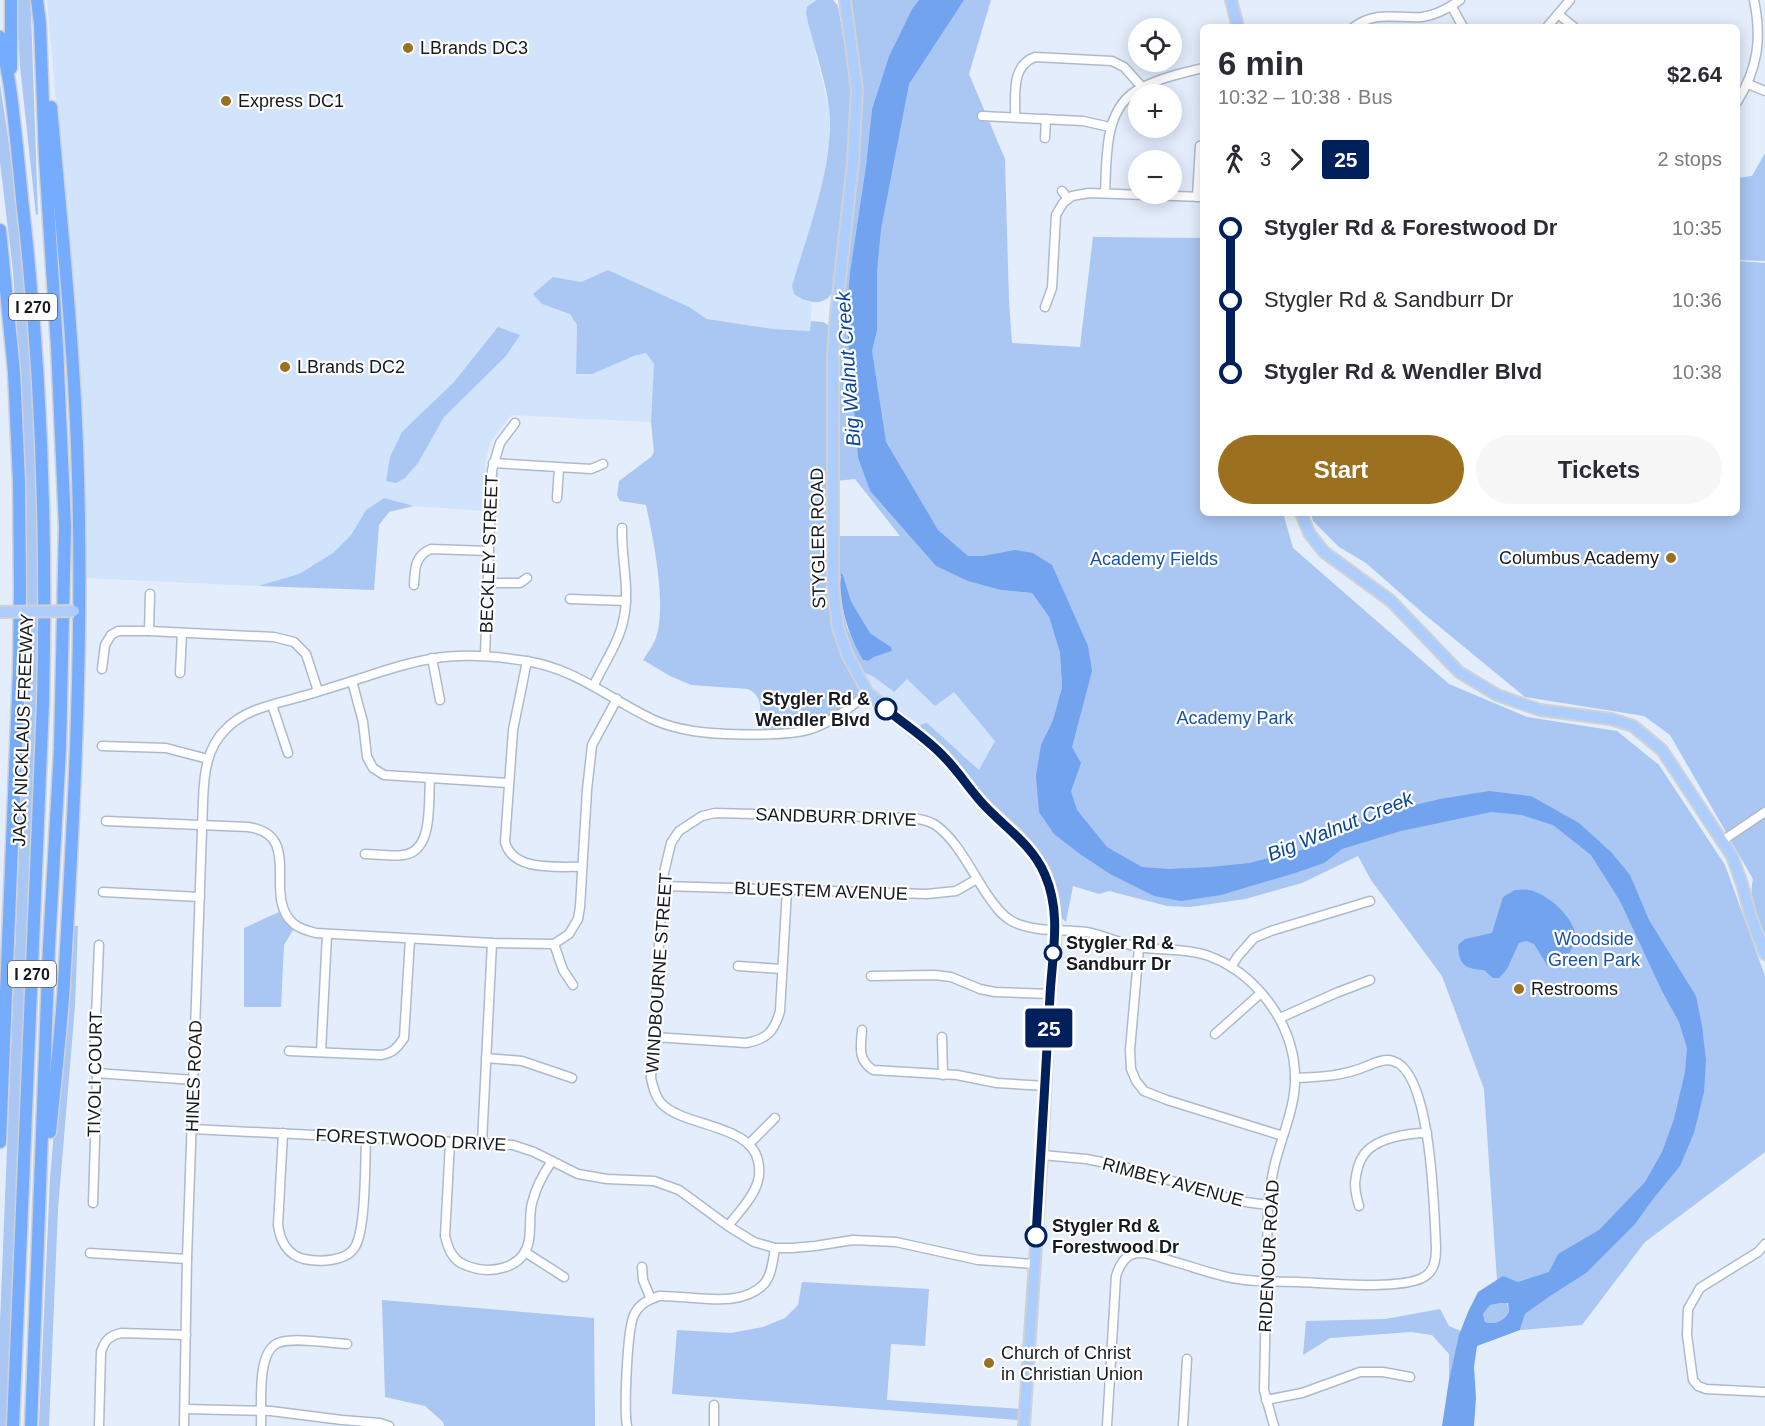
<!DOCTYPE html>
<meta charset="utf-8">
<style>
:root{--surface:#fff;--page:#f7f7f7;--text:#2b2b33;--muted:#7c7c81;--accent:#9b701e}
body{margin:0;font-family:Helvetica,sans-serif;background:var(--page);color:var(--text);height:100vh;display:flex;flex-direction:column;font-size:22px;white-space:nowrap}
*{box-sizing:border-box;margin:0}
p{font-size:20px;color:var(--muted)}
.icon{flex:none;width:33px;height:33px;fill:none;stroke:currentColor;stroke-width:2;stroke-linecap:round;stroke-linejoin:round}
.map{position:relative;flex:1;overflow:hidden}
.panel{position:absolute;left:1200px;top:24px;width:540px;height:492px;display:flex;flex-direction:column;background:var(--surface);border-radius:9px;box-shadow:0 3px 15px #0003}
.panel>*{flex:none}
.badge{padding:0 12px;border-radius:4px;font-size:21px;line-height:39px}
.tools{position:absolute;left:1128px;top:18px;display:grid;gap:12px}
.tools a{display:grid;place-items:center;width:54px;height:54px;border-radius:50%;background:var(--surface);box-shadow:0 3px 15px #0003;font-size:30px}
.map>.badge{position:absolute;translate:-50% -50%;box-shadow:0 0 0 3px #fff}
.legs{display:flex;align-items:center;gap:9px;height:66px;padding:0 18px;font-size:20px}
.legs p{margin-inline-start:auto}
.summary{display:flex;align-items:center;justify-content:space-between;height:102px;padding:0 18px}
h1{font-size:33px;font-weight:600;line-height:45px}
.action{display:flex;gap:12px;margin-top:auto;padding:12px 18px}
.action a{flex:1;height:69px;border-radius:36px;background:var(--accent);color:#fff;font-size:24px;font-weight:600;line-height:69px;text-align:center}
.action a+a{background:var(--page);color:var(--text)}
ul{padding:0 18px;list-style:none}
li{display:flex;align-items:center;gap:21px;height:72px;font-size:22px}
li i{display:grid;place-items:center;width:9px;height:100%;margin:0 8px;background:currentColor}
li i::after{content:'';width:15px;height:15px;margin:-8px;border:4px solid;border-radius:50%;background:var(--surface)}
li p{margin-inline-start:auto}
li:first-child i{background:linear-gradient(#0000 50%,currentColor 0)}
li:last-child i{background:linear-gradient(currentColor 50%,#0000 0)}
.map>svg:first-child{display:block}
.built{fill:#d2e3fc}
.green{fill:#aac6f2;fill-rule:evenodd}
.water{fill:#72a3ef;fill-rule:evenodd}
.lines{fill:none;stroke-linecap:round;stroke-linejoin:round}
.minor-casing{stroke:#aebacc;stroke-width:11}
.major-casing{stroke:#d0d1d2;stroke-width:14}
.highway-casing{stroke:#d0d1d2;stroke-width:15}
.minor{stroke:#fff;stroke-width:8}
.major{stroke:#adcdff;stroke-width:10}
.highway{stroke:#76acff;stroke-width:12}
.major-bridge-casing{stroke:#d0d1d2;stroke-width:14;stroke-linecap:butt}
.major-bridge{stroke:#adcdff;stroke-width:10}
.line-1-casing{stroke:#fff;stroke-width:14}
.line-1{stroke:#00205b;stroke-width:9}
.poi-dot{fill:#9b701e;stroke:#fff;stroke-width:2}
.stop-1-dot{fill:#fff;stroke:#00205b;stroke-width:3}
.labels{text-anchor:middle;stroke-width:4.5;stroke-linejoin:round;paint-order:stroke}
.shield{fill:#fff;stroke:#5b5e63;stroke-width:1.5}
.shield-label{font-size:16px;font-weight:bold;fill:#151920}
.poi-label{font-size:18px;fill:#151920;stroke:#fff;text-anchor:start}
.street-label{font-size:18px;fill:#151920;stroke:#fff}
.park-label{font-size:18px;fill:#1853ab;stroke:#fff}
.stop-label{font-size:18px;font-weight:bold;fill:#151920;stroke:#fff;text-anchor:start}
.water-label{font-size:20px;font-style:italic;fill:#06459c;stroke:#fff}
</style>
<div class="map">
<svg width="1765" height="1426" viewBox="0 0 1765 1426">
<rect width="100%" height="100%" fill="#e3edfc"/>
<g class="built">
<polygon points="47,0 816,0 813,1 806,14 829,108 829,142 804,301 812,303 810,331 773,329 707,319 689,307 608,270 581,282 553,277 542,304 570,314 577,325 576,374 646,353 654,364 651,422 511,415 490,443 485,464 484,511 414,506 384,498 366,510 351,535 333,553 299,574 258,586 86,578 85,477 80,379"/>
<polygon points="860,671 874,677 893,692 907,679 954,692 996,742 979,771 964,755 917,729 873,693"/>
</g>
<g class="green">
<polygon points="16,0 30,0 31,14 38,214 36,215 20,66"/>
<path d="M816,0h17l5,6 16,95 -3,55 -17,134c-9,17 -26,14 -40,4l-2,-8c16,-55 43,-122 37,-179 -4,-31 -16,-62 -23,-93l1,-7z"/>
<path d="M851,0h68l-7,9 -23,47 -17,53 -6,56 -16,107 -4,45 12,141 12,33 66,75 65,24 31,3 17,24 11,36 2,34 -9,33 -12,25 31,-66 -26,-87 -80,-26 -98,-126 7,-267 62,-173h54l-22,74 36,85 4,143 3,41 68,4 13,-110 110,1v275h80l10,35 156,136 78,33 90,14 42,34 66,100 40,111v176l-120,90 -63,83 -62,5 5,-16 8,-6 -35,-13 -14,-206 -42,-113 -71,-96 -13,-24 -56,27 -57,16 -55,8 -23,-1 -58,-15 -10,3 -26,-8 -7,36 -6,-5 -3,-23 -7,-21 -18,-30 -47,-44 -14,-18 -27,-31 -27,-21 5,-5 5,-1 52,47 16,-29 -41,-49 -19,14 -28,-27 -13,13 -20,-15 -14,-6 -12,-24 -10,-36 -3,-75h65l-45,-57 -20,2c1,-57 -1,-115 5,-173 6,-63 20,-126 22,-190 0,-40 -8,-79 -11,-118zM843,575l8,26 19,32 21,14v4l-17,6 -6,4 -5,-1 -16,-32 -4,-17 -3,-35z"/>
<path d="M0,84c22,138 34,278 38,417 4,140 -5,279 -11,419 -6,169 -13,337 -20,506h-7v-103l24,-597 3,-150 -1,-96 -6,-107 -7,-102 -13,-109z"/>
<polygon points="1765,153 1765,261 1737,260 1737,178 1752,176"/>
<path d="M1737,261l28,2v681c-8,-22 -17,-42 -12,-65l-83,-144 -26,-19 -119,-19 -101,-83 -58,-51 -27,-16 -26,-26 -2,-8h426z"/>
<path d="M608,270l81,37 18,12 66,10 37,2 1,-10 12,1 5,3 3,10 -1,261 30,89c-1,3 0,6 -2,9 -5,8 -33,25 -43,29 -15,6 -35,5 -51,6l-5,-4c1,-16 5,-28 -11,-36l-57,-4 -21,-9 -27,-16c4,-6 9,-13 12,-20 13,-32 -2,-102 -9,-135l-26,-4 -3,-6 2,-14 32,-24 3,-5 -3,-30 3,-58 -8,-11 -12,3 -42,18h-16l1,-49 -7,-11 -28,-10 -9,-10 20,-17 28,5z"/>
<polygon points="498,327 520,335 506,356 444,417 418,463 405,478 396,483 386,481 390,457 402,432 454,382"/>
<polygon points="384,498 414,506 389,512 379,525 374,590 258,586 299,574 333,553 351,535 366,510"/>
<polygon points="279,912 282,918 293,930 284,945 281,1007 244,1007 244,928"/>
<polygon points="71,926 78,926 75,1006 58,1209 49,1426 39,1426 50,1179"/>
<polygon points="802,1282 929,1289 925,1346 891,1344 887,1400 1021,1409 1019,1420 672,1394 677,1330 731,1333 763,1327 785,1318 798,1305"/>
<polygon points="382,1300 594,1318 595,1426 444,1426 443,1422 425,1406 385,1397"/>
<path d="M1501,1303h6l2,9c-7,9 -13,13 -24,10l-2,-8 7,-9z"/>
<polygon points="1440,1309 1449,1326 1461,1331 1449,1380 1449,1354 1432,1335 1411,1332 1330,1338 1303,1355 1306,1321 1385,1319"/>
</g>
<g class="water">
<path d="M919,0h45l-55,84 -28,145 -4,42v59l-5,21 14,91 52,88 30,26h15l32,-6 18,3 19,12 36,81 4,25 -20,76 9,16 -10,28 6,19 30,37 35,20 27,2 42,-2 38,-4 56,-14 20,-7 38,-20 35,-13 42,-10 49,-8 42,5 48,27 33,30 18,22 19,45 47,76 6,30 4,34 -2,32 -10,41 -14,33 -27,33 -18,25 -49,49 -36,23 -25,18 -5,16 -43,16 -3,21 2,31 -2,28h-32l7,-46 10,-45 9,-23 10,-20 25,-16 15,6 31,-10 9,-18 41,-24 46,-48 17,-30 12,-33 11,-47 2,-24 -8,-26 -17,-31 -42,-90 -29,-46 -38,-30 -31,-10 -31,-3 -90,19 -59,18 -18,14 -29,10 -74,22 -40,6 -27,-5 -44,-22 -30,-20 -26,-20 -15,-22 -3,-36 5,-31 12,-25 9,-33 -2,-34 -11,-36 -17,-24 -31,-3 -33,-9 -32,-15 -66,-75 -12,-33 -12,-141 4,-45 16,-107 6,-56 17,-53 23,-47zM1501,1303h7l1,9c-6,9 -13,13 -24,10l-2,-8 7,-9z"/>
<path d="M841,573l2,2 8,26 19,32 21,14 1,4 -18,6 -6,4 -5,-1c-15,-26 -25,-56 -22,-87z"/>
<path d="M1515,890c4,0 10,-1 14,0 17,3 44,26 46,44 1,10 -6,18 -9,27l-10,4h-9l-13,-21 -8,-3 -7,2 -12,26 -8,9h-6l-9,-8c-19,-1 -25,-5 -26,-25l7,-6 27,-6 11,-36z"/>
</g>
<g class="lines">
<defs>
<g id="minor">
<polyline points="1452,7 1463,27"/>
<polyline points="1558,14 1574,27"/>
<path d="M1354,27c23,-17 42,-8 68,-10 14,-2 27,-9 38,-17"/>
<polyline points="1547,27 1570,0"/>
<polyline points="1748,84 1765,91"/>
<path d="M1737,102c21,-34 25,-63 17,-102"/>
<polyline points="982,116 1083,121 1110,127"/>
<path d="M1015,117c1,-21 -5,-51 20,-60l77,4 12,6 18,20"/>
<polyline points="1045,138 1046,119"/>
<polyline points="1062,191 1068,199"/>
<path d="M1105,193c2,-36 -2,-86 36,-105 19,-10 41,-15 62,-20"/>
<polyline points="1197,197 1200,146"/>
<polyline points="1045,307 1052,288 1056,215 1063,203 1072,196 1089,193 1203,197"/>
<polyline points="493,463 591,469 603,464"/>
<polyline points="557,498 559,468"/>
<polyline points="487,583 520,583 527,578"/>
<path d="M414,585c1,-15 0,-29 17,-36l58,2"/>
<polyline points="570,599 626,601"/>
<polyline points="149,631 150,594"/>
<polyline points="485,655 492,470 500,443 515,423"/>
<polyline points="432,658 440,700"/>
<path d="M527,661l-14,69 -8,112c8,30 51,24 76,25"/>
<polyline points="102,669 105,645 111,635 118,631 149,631 274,637 294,642 306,654 318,691"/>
<polyline points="180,673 182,633"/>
<polyline points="352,681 363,722 367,757 373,768 384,775 508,783"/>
<path d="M594,685c10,-22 26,-44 30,-68 6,-30 -3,-59 -2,-89"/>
<polyline points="272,705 288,753"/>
<polyline points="102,746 166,748 208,759"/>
<path d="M106,821l142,6c57,8 13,69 46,97 6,5 14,7 22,9l176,10 62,1 15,-10 9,-15 2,-12 7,-117 5,-45 25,-46"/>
<polyline points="1722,841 1765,812"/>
<path d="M365,854c12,0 26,3 38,1 31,-3 25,-53 27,-76"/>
<polyline points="663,886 927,894 956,891 977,879"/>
<polyline points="103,892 200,897"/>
<polyline points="554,944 563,970 573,985"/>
<polyline points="1139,947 1130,1050 1131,1069 1136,1081 1144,1091 1167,1100 1283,1136"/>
<polyline points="738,966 782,969"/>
<polyline points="1231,967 1238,956 1254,938 1271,931 1370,901"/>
<polyline points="871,976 935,975 951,977 980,989 995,992 1050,994"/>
<polyline points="1280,1018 1336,993 1370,980"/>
<path d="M862,1030c-1,17 -5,29 11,40l84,5 40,8 49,3"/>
<polyline points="1215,1034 1261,993"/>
<path d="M654,1037l92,6c21,-4 28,-11 34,-32l7,-121"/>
<polyline points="942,1037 943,1075"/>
<path d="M289,1051l92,4c12,-2 16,-7 23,-17l6,-99"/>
<polyline points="321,1052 327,935"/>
<polyline points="486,1058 522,1061 572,1078"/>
<polyline points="96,1073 194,1080"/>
<polyline points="192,1129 513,1145 534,1152 578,1174 607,1179 654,1181 679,1190 728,1226 754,1242 775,1248 792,1248 815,1246 853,1240 896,1242 978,1260 1034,1264"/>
<path d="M283,1133l-5,92c2,15 9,30 26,34 15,3 42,3 51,-12 11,-18 10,-85 11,-109"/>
<path d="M450,1142l-5,94c3,12 7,24 20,29 24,10 59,5 64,-25 2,-12 0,-25 3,-37 4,-16 11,-29 20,-42"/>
<polyline points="482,1143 492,943"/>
<polyline points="749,1144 775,1118"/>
<polyline points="1042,1155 1086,1159 1122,1166 1238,1201 1268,1205"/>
<polyline points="93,1203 97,1077 94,1063 99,945"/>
<path d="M1359,1206c-2,-7 -4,-16 -4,-23 1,-9 3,-20 8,-27 11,-18 45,-23 64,-23"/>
<path d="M728,1226c10,-13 24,-27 29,-42 3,-8 3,-15 1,-23 -7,-37 -75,-34 -97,-58 -6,-7 -8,-16 -10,-25l12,-201 8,-34 8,-12 23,-15 13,-3 198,5c7,1 15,3 21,6 22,14 38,48 52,69 7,10 14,21 24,27 22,13 52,9 76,12 18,3 35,12 53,15 22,4 45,1 67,8 50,17 88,69 89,121 1,27 -11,55 -18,80 -5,16 -7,32 -9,49l-4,185 10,36"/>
<polyline points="1765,1244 1758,1252 1700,1288 1688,1309 1687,1335 1693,1380 1698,1386 1706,1389 1765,1392"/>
<polyline points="525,1252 564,1277"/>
<polyline points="90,1253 187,1259"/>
<polyline points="642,1267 643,1280 651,1299"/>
<polyline points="1266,1400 1302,1393 1360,1372 1383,1372 1410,1377"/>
<polyline points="185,1409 271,1411 342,1420 380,1423 389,1426"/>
<path d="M99,1426l2,-74c4,-12 8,-16 20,-19l65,2"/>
<path d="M184,1426l3,-167 16,-458c1,-26 3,-53 23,-72 18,-19 45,-24 70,-31 19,-5 37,-11 56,-17 26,-8 52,-18 79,-22 32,-6 64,-3 95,2 51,8 83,38 128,59 11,5 27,9 39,11 26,4 94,6 118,-2 21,-7 40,-22 57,-36"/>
<path d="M261,1426c1,-20 -5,-74 17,-83 15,-6 52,0 69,1"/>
<path d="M627,1426c-3,-16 0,-97 7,-111 5,-11 14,-15 25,-19 32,-1 81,14 105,-12 8,-9 9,-25 11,-36"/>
<polyline points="714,1426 714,1405"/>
<path d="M1107,1426l9,-150c4,-12 10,-23 24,-23 11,0 22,5 32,8 22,6 44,15 66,18 20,3 40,3 60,3 29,1 100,8 124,-4 13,-6 14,-19 14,-31 -2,-35 -4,-175 -43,-186 -8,-3 -19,2 -26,5 -23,10 -46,11 -72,12"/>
<polyline points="1183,1426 1187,1359"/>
</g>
<g id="major">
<polyline points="845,0 857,90 853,162 836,314 833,355 833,586 838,628 847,654 868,693 945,757 981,802 1016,834 1030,850 1045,873 1052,895 1054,909 1056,930 1050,994 1042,1155 1024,1426"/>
<polyline points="1231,0 1238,27"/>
<polyline points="1301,513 1309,533 1324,552 1391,601 1459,672 1497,695 1540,710 1611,719 1633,726 1662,750 1732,856 1742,884 1751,917 1765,954"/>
</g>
<g id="highway">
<path d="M0,37c4,19 9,39 11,58 5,37 8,75 12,113 19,166 24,327 20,494l-30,724"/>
<polyline points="11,68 11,0"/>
<polyline points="0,230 14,372 19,482 20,590 19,670 0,1142"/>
<path d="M50,1132c5,-50 11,-100 14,-149 10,-168 19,-337 14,-506 -3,-123 -16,-247 -27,-370"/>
<polyline points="31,1426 49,947 60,749 65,526 57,346 45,158 40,24 37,0"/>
</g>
</defs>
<use href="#minor" class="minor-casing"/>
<use href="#major" class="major-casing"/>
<use href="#highway" class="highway-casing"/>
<use href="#minor" class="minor"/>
<use href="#major" class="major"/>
<use href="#highway" class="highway"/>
<defs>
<polyline id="major-bridge" points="0,612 74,611"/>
</defs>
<use href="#major-bridge" class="major-bridge-casing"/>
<use href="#major-bridge" class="major-bridge"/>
</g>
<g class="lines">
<defs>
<path id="line-1" d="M886,709c19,16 42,30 59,49 14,14 24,31 38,46 21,23 49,40 62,71 17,39 7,80 5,121 -4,80 -9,160 -14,240"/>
</defs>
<use href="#line-1" class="line-1-casing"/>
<use href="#line-1" class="line-1"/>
</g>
<g class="poi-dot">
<circle cx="408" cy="48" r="6"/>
<circle cx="226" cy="101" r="6"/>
<circle cx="285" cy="367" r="6"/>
<circle cx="1671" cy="558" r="6"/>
<circle cx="1519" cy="989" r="6"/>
<circle cx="989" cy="1363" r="6"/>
</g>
<g class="stop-1-dot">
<circle cx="886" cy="709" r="10"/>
<circle cx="1053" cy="953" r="8"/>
<circle cx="1036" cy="1236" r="10"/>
</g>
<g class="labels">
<g class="shield">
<rect x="9" y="294" width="48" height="26" rx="4.5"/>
<rect x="8" y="961" width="48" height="26" rx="4.5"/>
</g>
<g class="shield-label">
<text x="33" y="313">I 270</text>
<text x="32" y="980">I 270</text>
</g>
<g class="poi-label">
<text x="420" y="54">LBrands DC3</text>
<text x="238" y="107">Express DC1</text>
<text x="297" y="373">LBrands DC2</text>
<text x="1659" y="564" text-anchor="end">Columbus Academy</text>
<text x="1531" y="995">Restrooms</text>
<text x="1001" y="1359">Church of Christ<tspan x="1001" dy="21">in Christian Union</tspan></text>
</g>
<g class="street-label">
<text transform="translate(818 538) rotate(-91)" y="6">STYGLER ROAD</text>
<text transform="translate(489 554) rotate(-88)" y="6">BECKLEY STREET</text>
<text transform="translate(23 730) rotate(-88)" y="6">JACK NICKLAUS FREEWAY</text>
<text transform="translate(836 817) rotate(2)" y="6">SANDBURR DRIVE</text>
<text transform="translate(821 891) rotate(2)" y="6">BLUESTEM AVENUE</text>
<text transform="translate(659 973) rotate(-86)" y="6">WINDBOURNE STREET</text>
<text transform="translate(95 1074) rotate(-89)" y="6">TIVOLI COURT</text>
<text transform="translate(194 1076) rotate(-88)" y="6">HINES ROAD</text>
<text transform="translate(411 1140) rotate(3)" y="6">FORESTWOOD DRIVE</text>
<text transform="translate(1173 1182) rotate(15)" y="6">RIMBEY AVENUE</text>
<text transform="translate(1269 1256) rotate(-87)" y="6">RIDENOUR ROAD</text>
</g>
<g class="park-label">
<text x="1154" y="565">Academy Fields</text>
<text x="1235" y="724">Academy Park</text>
<text x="1594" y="945">Woodside<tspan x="1594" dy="21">Green Park</tspan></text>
</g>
<g class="stop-label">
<text x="870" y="705" text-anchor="end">Stygler Rd &amp;<tspan x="870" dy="21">Wendler Blvd</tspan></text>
<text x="1066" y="949">Stygler Rd &amp;<tspan x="1066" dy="21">Sandburr Dr</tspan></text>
<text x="1052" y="1232">Stygler Rd &amp;<tspan x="1052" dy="21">Forestwood Dr</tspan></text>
</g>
<g class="water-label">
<text transform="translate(848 369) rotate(-94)" y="7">Big Walnut Creek</text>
<text transform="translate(1340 826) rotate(-22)" y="7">Big Walnut Creek</text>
</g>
</g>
</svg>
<div class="tools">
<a><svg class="icon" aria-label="locate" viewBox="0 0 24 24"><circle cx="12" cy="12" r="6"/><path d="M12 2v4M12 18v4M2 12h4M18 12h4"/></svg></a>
<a>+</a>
<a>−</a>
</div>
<b class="badge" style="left:1049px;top:1028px;background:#00205b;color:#fff">25</b>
<section class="panel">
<div class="summary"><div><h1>6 min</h1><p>10:32 – 10:38 · Bus</p></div><b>$2.64</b></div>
<div class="legs"><svg class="icon" aria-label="walk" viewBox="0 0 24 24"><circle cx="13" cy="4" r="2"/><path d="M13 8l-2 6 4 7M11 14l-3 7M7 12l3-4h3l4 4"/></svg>3<svg class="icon" aria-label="forward" viewBox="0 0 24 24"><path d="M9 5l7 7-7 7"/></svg><b class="badge" style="background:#00205b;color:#fff">25</b><p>2 stops</p></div>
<ul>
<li><i style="color:#00205b"></i><b>Stygler Rd &amp; Forestwood Dr</b><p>10:35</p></li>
<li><i style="color:#00205b"></i><span>Stygler Rd &amp; Sandburr Dr</span><p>10:36</p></li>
<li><i style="color:#00205b"></i><b>Stygler Rd &amp; Wendler Blvd</b><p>10:38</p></li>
</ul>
<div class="action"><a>Start</a><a>Tickets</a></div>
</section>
</div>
